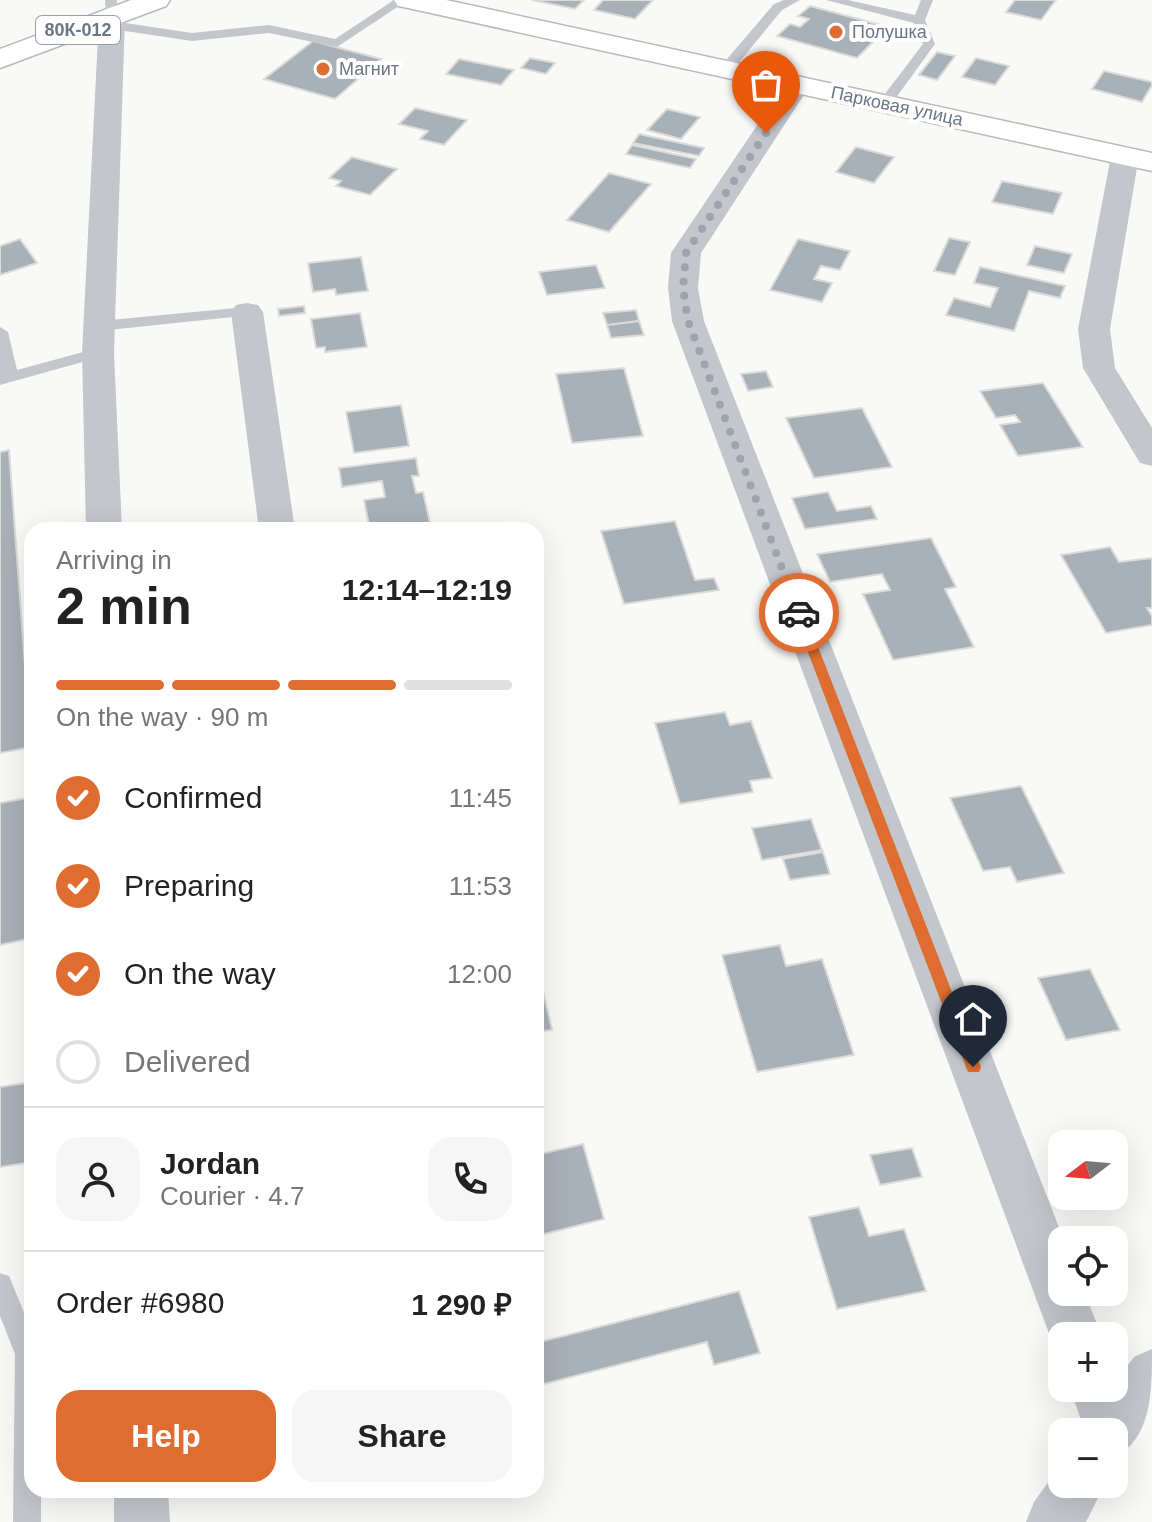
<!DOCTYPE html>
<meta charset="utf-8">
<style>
:root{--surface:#fff;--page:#f6f6f6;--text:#222;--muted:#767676;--line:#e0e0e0;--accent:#df6d31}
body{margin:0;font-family:Helvetica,sans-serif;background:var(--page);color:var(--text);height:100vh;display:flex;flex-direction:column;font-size:30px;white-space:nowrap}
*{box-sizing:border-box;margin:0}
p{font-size:26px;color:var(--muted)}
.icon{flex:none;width:44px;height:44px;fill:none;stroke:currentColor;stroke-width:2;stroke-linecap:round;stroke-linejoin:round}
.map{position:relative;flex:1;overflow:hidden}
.sheet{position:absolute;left:24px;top:522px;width:520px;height:976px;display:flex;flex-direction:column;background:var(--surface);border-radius:24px;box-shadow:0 8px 32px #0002}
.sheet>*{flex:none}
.needle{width:52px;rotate:254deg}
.buttons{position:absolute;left:1048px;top:1130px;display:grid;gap:16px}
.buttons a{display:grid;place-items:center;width:80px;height:80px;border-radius:16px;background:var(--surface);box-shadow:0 8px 32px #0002;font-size:40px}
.pin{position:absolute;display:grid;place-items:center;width:68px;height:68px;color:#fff;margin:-82px -34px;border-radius:50% 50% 50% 0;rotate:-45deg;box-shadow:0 0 8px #0007}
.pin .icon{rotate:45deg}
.courier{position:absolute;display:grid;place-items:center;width:80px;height:80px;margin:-40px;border:6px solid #df6d31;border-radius:50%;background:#fff;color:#222;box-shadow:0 2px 10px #0007}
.headline em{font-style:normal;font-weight:700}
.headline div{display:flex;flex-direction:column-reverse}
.headline{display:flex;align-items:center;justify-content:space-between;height:136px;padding:0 32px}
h1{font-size:52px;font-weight:700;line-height:60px}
.bar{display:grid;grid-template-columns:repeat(4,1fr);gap:12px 8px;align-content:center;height:96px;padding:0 32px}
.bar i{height:10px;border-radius:6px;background:var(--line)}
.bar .on{background:var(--accent)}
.bar p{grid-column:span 4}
.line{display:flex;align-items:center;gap:20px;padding:0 32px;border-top:2px solid var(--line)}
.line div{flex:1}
.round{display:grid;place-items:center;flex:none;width:84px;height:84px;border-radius:24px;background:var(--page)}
ol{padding:0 32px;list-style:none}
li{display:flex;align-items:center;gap:24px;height:88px}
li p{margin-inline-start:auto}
li .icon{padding:8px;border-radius:50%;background:var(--accent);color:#fff;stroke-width:4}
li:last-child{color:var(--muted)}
li i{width:44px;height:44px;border:4px solid var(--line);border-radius:50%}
.cta{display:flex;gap:16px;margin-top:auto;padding:16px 32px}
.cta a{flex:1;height:92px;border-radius:24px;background:var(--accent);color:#fff;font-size:32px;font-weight:700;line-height:92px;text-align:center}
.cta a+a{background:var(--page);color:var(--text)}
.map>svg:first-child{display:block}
.building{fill:#a9b1b8;stroke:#dbdbd9;stroke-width:2}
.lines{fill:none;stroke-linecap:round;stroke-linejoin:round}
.secondary-casing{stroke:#b5babf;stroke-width:3}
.primary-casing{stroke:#b6babf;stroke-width:3}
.lane{fill:#c3c6cb;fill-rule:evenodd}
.street{fill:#c3c6cb;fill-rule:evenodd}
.secondary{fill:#fff;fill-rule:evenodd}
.primary{fill:#fff;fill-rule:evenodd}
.route{fill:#df6d31}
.done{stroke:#9ba4af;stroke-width:8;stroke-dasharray:0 14.4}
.poi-dot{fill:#df6d31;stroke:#fff;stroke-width:3}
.labels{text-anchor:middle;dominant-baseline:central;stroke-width:8;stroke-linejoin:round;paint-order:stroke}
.shield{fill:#fff;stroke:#96a0ac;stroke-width:2}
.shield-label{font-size:18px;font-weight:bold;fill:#697788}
.far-poi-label{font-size:18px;fill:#697788;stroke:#fff;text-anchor:start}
.far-street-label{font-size:18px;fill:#697788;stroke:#fff}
</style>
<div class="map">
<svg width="1152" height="1522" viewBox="0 0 1152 1522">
<rect width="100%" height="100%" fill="#f9f9f7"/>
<path class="building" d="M532 0H584L575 9Z
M603 0H653L635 19 594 10Z
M1015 0H1056L1041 20 1006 12Z
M810 6 888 27 857 58 777 36 790 24 800 27 809 19 798 16Z
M313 41 381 59 335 99 264 79Z
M937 52 955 56 937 80 919 75Z
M530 58 555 63 546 74 521 68Z
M976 58 1009 66 995 85 962 77Z
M459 59 514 70 501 85 446 74Z
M1104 71 1152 82V85L1142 102 1092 89Z
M415 108 467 120 444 145 420 139 428 131 399 124Z
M667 109 700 117 681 139 647 130Z
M639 134 704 148 699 156 633 143Z
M632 145 696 159 690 168 626 154Z
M856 147 894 157 874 183 836 172Z
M352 157 397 169 370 195 336 186 341 181 329 178Z
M609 173 651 184 609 232 567 220Z
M1002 181 1062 193 1053 214 992 202Z
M949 238 970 242 955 275 934 271Z
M20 239 37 263 0 275V246Z
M798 239 850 251 840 270 821 266 814 279 832 283 822 302 770 290Z
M1035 246 1072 254 1064 273 1027 265Z
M361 257 368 291 336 295 335 289 313 292 308 263Z
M596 265 605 288 547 295 539 272Z
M980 267 1065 286 1060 298 1029 291 1014 331 946 315 954 298 990 307 998 288 974 283Z
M304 306 305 313 279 316 278 309Z
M636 310 639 321 607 325 603 313Z
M360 313 367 347 325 352V347L316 348 311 319Z
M639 321 644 335 611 338 607 325Z
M624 368 643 436 572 443 556 374Z
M766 371 773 387 748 391 741 374Z
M1043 383 1083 447 1018 456 1000 425 1020 422 1015 415 996 418 980 391Z
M401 405 409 446 354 453 346 412Z
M862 408 892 467 814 478 786 418Z
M9 450 31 747 0 753V452Z
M416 458 419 476H412L416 493 423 492 430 523 370 530 364 500 385 497 382 481 342 487 339 468Z
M828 492 837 511 871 506 877 519 805 529 792 498Z
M675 521 695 580 714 578 719 590 624 604 601 531Z
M931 538 956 587 945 589 974 647 893 660 863 594 890 590 882 574 830 582 817 554Z
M1110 547 1119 562 1152 558V608H1147L1152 616V625L1106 633 1061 555Z
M725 712 730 725 751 721 772 778 750 781 753 792 680 804 655 723Z
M1021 786 1064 873 1017 882 1010 867 983 871 950 798Z
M27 798 32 938 0 945V803Z
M811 819 822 850 762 860 752 828Z
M823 852 830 874 790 880 783 859Z
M780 945 786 966 822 959 854 1055 757 1072 722 955Z
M1090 969 1120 1030 1066 1040 1038 978Z
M543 991 552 1030 536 1032V992Z
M32 1082V1162L0 1167V1087Z
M583 1144 604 1219 536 1236V1155Z
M912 1148 922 1177 880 1185 870 1155Z
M859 1207 869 1236 904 1229 926 1291 837 1309 809 1217Z
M739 1291 760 1353 714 1365 707 1342 536 1386V1343Z"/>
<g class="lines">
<g class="secondary-casing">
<path id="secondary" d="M394 0H446L1152 153V171L408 8 398 6Z"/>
</g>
<g class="primary-casing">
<path id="primary" d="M131 0H170L166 6 0 68V49Z"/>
</g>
<path class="lane" d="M105 0H117L116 20 106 17Z
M394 0H408L337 47 269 33 192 41 112 29 106 25 112 21 192 33 269 25 335 39Z
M784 0H800L782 10 731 72H721V66L774 4Z
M826 0H848L915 15 921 0H933L925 20 935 44 890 106 878 103 923 44 914 23Z
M247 307 252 309V315L99 331 91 326 99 321Z
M0 327 8 332 17 370 98 348 106 353 104 356 0 385Z
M0 1273 9 1276 32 1332V1490H41V1522H13L15 1354 0 1316Z"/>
<path class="street" d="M112 9 121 12 125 17 114 353 122 530H86L82 353 99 17 103 12Z
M798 76 807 78 811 84 701 253 698 288 704 321 1064 1240 1062 1292H1084L1102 1336H1062V1356L1058 1354 1050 1336 672 321 668 288 671 253 789 78Z
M1125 148 1135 150 1139 156 1110 329 1115 368 1152 428V466L1140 463 1083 368 1078 329 1111 156 1115 150Z
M247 303 258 305 263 312 295 530H259L231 312 236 305Z
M1152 1349C1152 1392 1152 1438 1114 1458V1432H1085L1070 1388H1114V1369L1118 1378 1134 1357Z
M1062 1463V1484H1105L1086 1522H1026L1034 1502Z
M114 1490H168L170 1522H114Z"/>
<use href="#secondary" class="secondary"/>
<use href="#primary" class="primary"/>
</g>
<path class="route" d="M799 609 805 613 981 1067 979 1072H968L966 1067 793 613Z"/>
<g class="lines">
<path class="done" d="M766 133 686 253 683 288 688 321 799 613"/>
</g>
<g class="poi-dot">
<circle cx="836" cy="32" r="8"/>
<circle cx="323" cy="69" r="8"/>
</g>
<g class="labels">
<rect class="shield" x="36" y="16" width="84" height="28" rx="6"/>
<g class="shield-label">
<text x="78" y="30">80К-012</text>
</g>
<g class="far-poi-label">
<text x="852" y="32">Полушка</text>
<text x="339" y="69">Магнит</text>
</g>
<g class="far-street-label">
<text transform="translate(897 106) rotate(12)">Парковая улица</text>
</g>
</g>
</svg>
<div class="buttons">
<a><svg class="needle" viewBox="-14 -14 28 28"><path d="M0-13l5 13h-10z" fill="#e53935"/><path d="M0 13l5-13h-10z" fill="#767676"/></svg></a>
<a><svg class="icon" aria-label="locate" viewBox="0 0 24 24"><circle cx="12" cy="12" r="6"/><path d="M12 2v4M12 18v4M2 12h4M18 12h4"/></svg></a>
<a>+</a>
<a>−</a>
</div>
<div class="pin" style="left:766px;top:133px;background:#ea580c"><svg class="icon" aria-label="bag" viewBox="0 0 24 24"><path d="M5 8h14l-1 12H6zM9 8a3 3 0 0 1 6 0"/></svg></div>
<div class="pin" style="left:973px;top:1067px;background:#1f2937"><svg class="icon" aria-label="home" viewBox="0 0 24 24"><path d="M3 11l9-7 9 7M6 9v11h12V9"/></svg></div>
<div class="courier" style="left:799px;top:613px"><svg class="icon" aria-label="car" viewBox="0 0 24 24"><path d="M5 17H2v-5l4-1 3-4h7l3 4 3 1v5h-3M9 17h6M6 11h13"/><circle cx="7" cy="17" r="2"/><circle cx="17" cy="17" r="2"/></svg></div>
<section class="sheet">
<div class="headline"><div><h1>2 min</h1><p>Arriving in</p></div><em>12:14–12:19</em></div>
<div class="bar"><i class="on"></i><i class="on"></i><i class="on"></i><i></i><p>On the way · 90 m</p></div>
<ol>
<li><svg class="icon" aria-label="check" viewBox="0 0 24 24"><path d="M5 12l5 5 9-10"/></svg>Confirmed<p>11:45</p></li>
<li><svg class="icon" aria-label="check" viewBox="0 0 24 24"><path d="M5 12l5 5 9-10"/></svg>Preparing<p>11:53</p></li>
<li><svg class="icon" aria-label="check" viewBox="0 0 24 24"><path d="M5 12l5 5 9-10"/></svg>On the way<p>12:00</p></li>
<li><i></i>Delivered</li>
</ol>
<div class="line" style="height:144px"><a class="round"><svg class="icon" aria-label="person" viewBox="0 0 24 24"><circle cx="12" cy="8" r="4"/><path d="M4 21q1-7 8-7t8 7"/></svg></a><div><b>Jordan</b><p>Courier · 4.7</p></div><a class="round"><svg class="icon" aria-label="phone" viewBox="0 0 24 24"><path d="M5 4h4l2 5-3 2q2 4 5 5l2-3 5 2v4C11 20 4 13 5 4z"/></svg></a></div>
<div class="line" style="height:104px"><div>Order #6980</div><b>1 290 ₽</b></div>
<div class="cta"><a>Help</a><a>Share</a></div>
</section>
</div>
